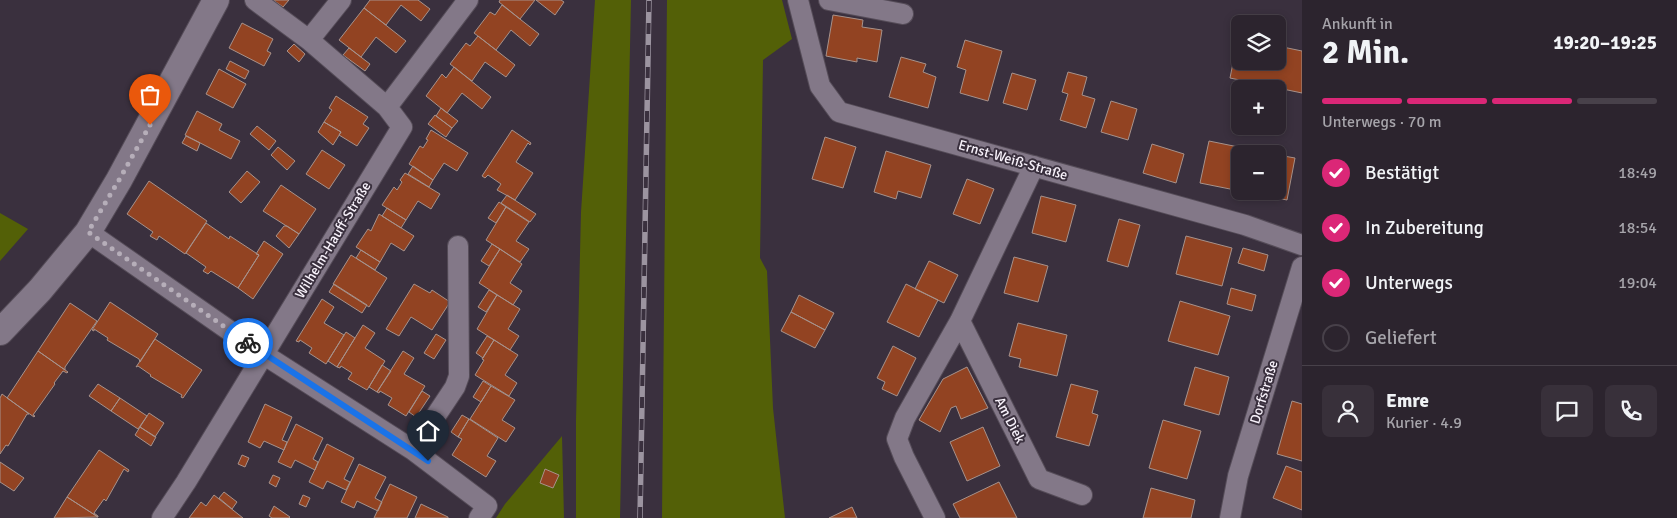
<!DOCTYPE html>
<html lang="de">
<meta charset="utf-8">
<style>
:root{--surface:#2c242e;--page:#38303a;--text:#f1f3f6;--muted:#a6a4aa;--line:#48414a;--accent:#db2777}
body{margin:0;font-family:Signika,sans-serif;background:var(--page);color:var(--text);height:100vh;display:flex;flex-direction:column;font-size:19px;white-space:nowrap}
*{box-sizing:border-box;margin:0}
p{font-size:16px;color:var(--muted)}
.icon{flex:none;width:28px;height:28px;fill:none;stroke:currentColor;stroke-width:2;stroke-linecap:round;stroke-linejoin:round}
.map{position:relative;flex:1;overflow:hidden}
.details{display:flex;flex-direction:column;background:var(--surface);width:375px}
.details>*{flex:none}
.fabs{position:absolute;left:1231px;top:15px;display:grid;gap:10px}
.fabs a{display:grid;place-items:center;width:55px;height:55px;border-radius:8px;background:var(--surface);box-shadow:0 2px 8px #0003,0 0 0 1px var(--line);font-size:25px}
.pin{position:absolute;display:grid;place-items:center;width:42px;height:42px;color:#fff;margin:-51px -21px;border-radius:50% 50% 50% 0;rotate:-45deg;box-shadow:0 0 5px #0007}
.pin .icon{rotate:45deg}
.courier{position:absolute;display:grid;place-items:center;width:50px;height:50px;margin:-25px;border:4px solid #1a73e8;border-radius:50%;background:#fff;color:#222;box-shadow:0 1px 6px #0007}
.headline em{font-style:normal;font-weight:700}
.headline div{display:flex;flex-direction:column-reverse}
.headline{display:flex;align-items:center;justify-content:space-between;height:85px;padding:0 20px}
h1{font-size:32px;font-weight:700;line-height:38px}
.bar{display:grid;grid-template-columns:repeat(4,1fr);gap:8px 5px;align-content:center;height:60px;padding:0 20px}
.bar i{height:6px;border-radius:4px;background:var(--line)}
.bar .active{background:var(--accent)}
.bar p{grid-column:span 4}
.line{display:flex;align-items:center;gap:12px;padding:0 20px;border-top:1px solid var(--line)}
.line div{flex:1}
.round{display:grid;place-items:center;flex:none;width:52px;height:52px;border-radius:8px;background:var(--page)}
ol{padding:0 20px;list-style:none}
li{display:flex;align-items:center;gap:15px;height:55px}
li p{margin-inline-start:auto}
li .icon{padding:5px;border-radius:50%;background:var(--accent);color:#fff;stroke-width:4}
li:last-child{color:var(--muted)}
li i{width:28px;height:28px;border:2px solid var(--line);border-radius:50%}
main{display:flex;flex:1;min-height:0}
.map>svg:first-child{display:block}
.green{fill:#536007}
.building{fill:#924322;stroke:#a7928b}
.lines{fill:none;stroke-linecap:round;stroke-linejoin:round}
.minor-casing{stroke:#554c58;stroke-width:22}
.tertiary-casing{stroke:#554c58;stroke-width:28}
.minor{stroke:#837888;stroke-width:20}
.tertiary{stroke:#837888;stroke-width:26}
.rail-casing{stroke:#9c94a0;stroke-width:5.5}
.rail{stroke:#3a303e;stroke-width:4;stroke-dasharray:11;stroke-linecap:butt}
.done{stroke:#b6aeb9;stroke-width:5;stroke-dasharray:0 9}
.route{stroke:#1a73e8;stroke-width:6}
.labels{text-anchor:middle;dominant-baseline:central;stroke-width:4;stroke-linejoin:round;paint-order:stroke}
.street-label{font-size:14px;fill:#f8f2fb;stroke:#3a303e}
</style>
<main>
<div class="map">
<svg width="1302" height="518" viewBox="0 0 1302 518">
<rect width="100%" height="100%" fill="#3a303e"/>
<path class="green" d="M595 0H631L620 518H576V421L581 212Z
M667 0H782L792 39 763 60 760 258 767 271 773 408 785 518H662Z
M0 213 28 229 0 261Z
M562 436 564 518H496L505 504Z"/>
<path class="building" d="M273 0H289L283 7Z
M370 0H418L430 9 421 21 401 5 386 25 364 8Z
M500 0H535L520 19 499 2Z
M536 0H561L564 2 555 15Z
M502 5 539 34 530 46 511 30 496 50 474 33 490 12 495 15Z
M364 8 406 41 396 53 376 37 361 57 339 40Z
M833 15 863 20 862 27 882 30 877 62 857 58V62L826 56Z
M242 23 273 39 267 51 271 53 264 66 229 48Z
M478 36 515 65 506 77 485 62 472 81 450 64 466 43 470 46Z
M1238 38H1240V61H1278V46L1302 51V93L1230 78Z
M965 40 1002 51 988 101 960 93 966 70 957 67Z
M294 44 305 54 299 62 287 51Z
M349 48 370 64 365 71 343 55Z
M901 57 926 64 923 72 936 77 928 108 889 97Z
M230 61 249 71 245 79 226 69Z
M454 67 491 97 482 109 462 93 447 113 426 96 442 74 446 78Z
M219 69 246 84 233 108 206 94Z
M1068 72 1087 77 1082 95 1095 99 1086 128 1060 120 1068 94 1062 92Z
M1012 73 1036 80 1027 110 1003 103Z
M336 96 368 117 363 124 369 128 357 146 339 135 341 132 324 122 332 110 329 108Z
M1111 101 1137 109 1128 140 1101 132Z
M441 108 458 121 452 128 436 116Z
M197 111 222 124 219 130 240 141 231 159 185 135Z
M435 115 452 128 446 137 428 124Z
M324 122 341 132 333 145 318 132Z
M257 126 276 141 269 150 250 134Z
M431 130 468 153 457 171 444 163 433 180 409 164 420 146 423 148 428 140 426 139Z
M512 130 531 143 530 145 528 143 516 162 533 173 515 200 497 190 501 184 488 175 485 178 482 176Z
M186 136 200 143 197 151 182 143Z
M825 137 856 147 843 188 812 179Z
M1209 141 1273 154H1240V191L1200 183Z
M1152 144 1184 154 1176 183 1143 173Z
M278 147 295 161 287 170 271 155Z
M322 150 345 165 329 189 306 174Z
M886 151 931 165 921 198 898 191 896 199 874 192Z
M1278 155 1295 158 1287 200 1242 191H1278Z
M413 166 433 180 429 187 408 174Z
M247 171 260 182 241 203 229 192Z
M405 173 440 194 431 209 418 201 406 220 382 205 394 187 397 190 402 182 400 180Z
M967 179 994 189 980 224 953 214Z
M149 181 207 221 185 254 159 236 157 240 150 236 153 232 127 214Z
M281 185 316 209 299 234 263 211Z
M507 195 536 214 530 222 501 203Z
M1041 196 1076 205 1066 242 1032 233Z
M499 202 506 207 496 223 488 218Z
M506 207 529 222 516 241 529 249 520 262 486 240Z
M387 208 406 220 401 228 382 216Z
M379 214 414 236 404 251 391 243 380 262 356 247 368 229 371 231Z
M1119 219 1140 225 1128 267 1107 261Z
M206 223 229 239 230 236 259 255 238 288 211 271 208 274 203 271 206 267 186 253Z
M284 226H287L299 234 289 248 276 236Z
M1186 236 1232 248 1222 286 1176 274Z
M264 241 283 254 253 299 238 288 259 255 256 254Z
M492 244 500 249 489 266 481 261Z
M1243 248 1268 255 1264 271 1238 263Z
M500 249 522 264 510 283 522 291 513 305 479 283Z
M361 250 380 262 375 270 356 258Z
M351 255 387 278 369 307 333 284Z
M1014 257 1048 266 1038 302 1004 293Z
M929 261 958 275 944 303 915 289Z
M334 284 367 305 362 313 329 292Z
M414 284 430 293 432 290 450 302 432 330 411 317 399 336 386 329Z
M906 284 938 300 919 337 887 322Z
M1231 288 1256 295 1252 311 1227 304Z
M489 290 497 295 486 312 478 307Z
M497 295 520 309 508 329 519 336 510 350 477 329Z
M799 295 834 313 825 330 791 312Z
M322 299 334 307 324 323 344 335 326 364 309 353 312 348 300 340 299 342 296 341Z
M1180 301 1230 316 1218 355 1168 341Z
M110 302 158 334 140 362 139 359 107 340 108 338 94 329V331L92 330Z
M70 303 97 321 65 367V370L38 351Z
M791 312 825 330 815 348 781 331Z
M1018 323 1067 335 1057 376 1019 367 1021 359 1009 356Z
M363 325 375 333 365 348 385 361 367 390 348 379 352 373 341 366 340 368 337 367Z
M346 332 355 338 337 367 328 361Z
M436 334 446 340 434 359 424 353Z
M487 336 494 340 483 358 476 353Z
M155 339 202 370 183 398 181 397 182 395 150 376 151 375 138 366 136 367Z
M494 340 518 355 505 375 517 383 509 396 475 375 484 360 482 359Z
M893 346 916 358 897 396 882 389 885 382 877 378Z
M38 351 68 372 67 373 63 371 54 383 55 384 33 415 35 416 34 417 7 398Z
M403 351 414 358 404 374 425 386 406 416 388 405 392 398 380 391 379 393 377 392Z
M382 365 391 371 377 392 369 387Z
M967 367 988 408 961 419 956 406 951 408 940 432 919 420 943 379Z
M1195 367 1229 377 1219 415 1184 405Z
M483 381 491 386 481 402 473 397Z
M98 384 120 398 111 411 89 396Z
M1071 384 1098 391 1092 413 1098 415 1089 446 1056 437Z
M491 386 515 400 502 420 515 428 506 442 470 419Z
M422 391 430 396 416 417 409 412Z
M2 394 29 414H27L8 446 6 445 0 454V398Z
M120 398 147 416 138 429 111 411Z
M1292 401 1302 404V461L1277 454Z
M265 404 292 417 282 440 287 442 284 450 264 441 260 448 248 442Z
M149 413 164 423 155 437 140 427Z
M462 415 469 419 458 437 451 432Z
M469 419 498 438 487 456 496 461 486 477 452 455 462 439 458 437Z
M1163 420 1201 431 1187 479 1149 468Z
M296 424 323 438 313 459 318 462 315 470 295 460 291 468 278 462Z
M140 427 156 437 151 446 135 435Z
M983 427 1000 466 967 481 950 442Z
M327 444 354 458 344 479 350 482 346 490 327 481 323 489 309 482Z
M99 450 129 470 128 472 124 469 106 501 104 499 94 513 98 516V517L67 497Z
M242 455 249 458 245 467 238 464Z
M0 462 24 478 14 491 0 482Z
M359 464 386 477 375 498 382 502 378 511 357 501 354 508 341 502Z
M1286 466 1302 472V510L1273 498Z
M545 469 559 475 553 488 540 483Z
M273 475 280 478 276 487 269 483Z
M999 482 1017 518H960L953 504Z
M390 484 417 497 407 518H374Z
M1151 488 1195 500 1191 518H1143Z
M224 492 237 502 232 509 219 498Z
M214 495 243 518H189L201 502 206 506Z
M303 495 310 498 306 507 299 504Z
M67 497 98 517 54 518Z
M421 504 448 517V518H415Z
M274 506 290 517 289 518H272L269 516Z
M852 507 857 518H829Z"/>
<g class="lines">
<g class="minor-casing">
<path id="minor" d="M798 0 820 86 839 112 1245 225 1302 245
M829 0 903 14
M309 40 341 0
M387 107 468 0
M88 232 263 354 413 450 487 506 479 518
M960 321 1039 479 1082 495
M413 450 455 387 459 376 458 246
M162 518 186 482 402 127 387 107 309 40 255 0
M935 518 904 457 897 439 905 418 960 321 1034 166
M1230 518 1238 476 1302 267"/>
</g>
<g class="tertiary-casing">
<path id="tertiary" d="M0 332 40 290 88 232 119 180 216 0"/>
</g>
<use href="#minor" class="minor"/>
<use href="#tertiary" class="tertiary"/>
<g class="rail-casing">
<path id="rail" d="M640 518 649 0"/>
</g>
<use href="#rail" class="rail"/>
</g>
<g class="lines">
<path class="done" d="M150 125 119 180 88 232 248 343"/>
<path class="route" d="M248 343 428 461"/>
</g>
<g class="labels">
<g class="street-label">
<text transform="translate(1013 160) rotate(16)">Ernst-Weiß-Straße</text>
<text transform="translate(333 240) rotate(-59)">Wilhelm-Hauff-Straße</text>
<text transform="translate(1264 392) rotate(-73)">Dorfstraße</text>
<text transform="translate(1010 420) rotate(63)">Am Diek</text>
</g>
</g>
</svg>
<div class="fabs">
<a><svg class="icon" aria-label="layers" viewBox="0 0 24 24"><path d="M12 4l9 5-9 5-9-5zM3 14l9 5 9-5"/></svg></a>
<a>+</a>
<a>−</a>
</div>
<div class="pin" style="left:150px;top:125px;background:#ea580c"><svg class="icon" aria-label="bag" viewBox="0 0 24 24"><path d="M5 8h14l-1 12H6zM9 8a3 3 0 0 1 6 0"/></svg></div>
<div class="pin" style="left:428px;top:461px;background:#1f2937"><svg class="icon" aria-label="home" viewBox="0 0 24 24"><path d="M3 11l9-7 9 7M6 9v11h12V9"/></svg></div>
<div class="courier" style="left:248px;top:343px"><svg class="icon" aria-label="bike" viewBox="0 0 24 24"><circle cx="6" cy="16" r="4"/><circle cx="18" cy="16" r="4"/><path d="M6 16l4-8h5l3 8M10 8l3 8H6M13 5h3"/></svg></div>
</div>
<section class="details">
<div class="headline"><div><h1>2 Min.</h1><p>Ankunft in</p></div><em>19:20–19:25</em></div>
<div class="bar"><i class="active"></i><i class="active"></i><i class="active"></i><i></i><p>Unterwegs · 70 m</p></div>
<ol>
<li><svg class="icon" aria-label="check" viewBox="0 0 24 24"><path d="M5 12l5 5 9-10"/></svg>Bestätigt<p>18:49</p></li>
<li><svg class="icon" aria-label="check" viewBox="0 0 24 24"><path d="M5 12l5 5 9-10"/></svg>In Zubereitung<p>18:54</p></li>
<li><svg class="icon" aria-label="check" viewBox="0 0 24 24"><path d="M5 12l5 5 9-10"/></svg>Unterwegs<p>19:04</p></li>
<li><i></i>Geliefert</li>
</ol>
<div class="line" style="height:90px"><a class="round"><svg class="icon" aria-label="person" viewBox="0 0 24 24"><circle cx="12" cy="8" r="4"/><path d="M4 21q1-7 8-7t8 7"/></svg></a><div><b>Emre</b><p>Kurier · 4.9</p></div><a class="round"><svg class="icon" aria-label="chat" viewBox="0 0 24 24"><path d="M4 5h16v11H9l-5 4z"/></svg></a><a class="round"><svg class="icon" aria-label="phone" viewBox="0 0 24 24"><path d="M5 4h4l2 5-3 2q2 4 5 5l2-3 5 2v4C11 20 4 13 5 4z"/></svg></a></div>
</section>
</main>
